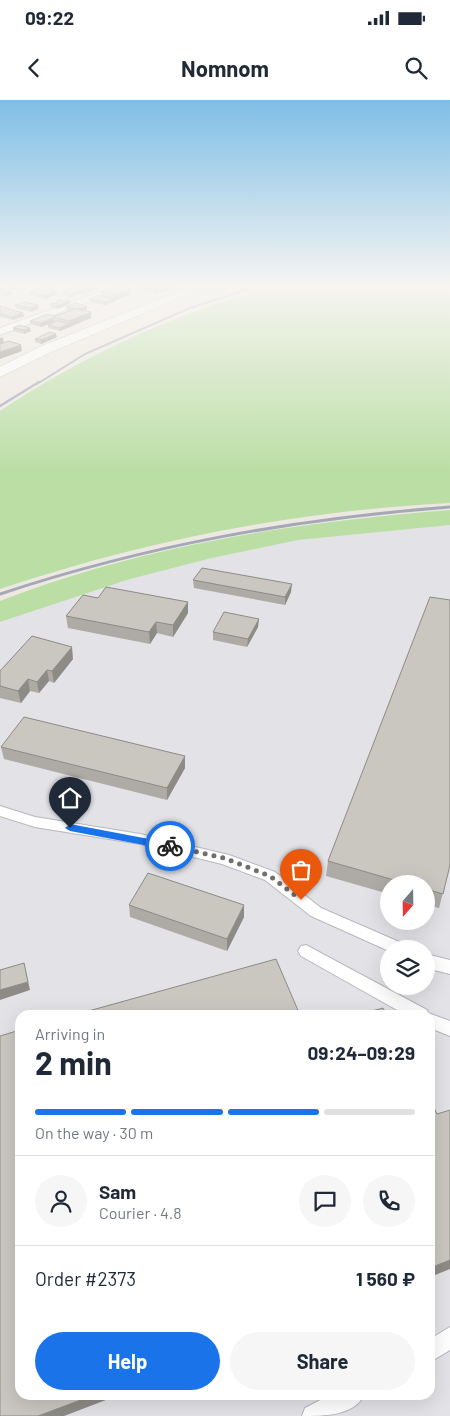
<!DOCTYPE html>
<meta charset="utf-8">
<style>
:root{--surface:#fff;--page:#f6f6f7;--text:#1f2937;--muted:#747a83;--line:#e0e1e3;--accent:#1a73e8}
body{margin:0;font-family:Barlow,sans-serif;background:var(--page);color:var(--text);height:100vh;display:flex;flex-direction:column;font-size:19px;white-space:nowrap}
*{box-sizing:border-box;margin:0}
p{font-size:16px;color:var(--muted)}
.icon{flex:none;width:28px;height:28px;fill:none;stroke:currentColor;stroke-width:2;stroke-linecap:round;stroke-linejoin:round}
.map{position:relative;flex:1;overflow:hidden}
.drawer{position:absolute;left:15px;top:910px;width:420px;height:390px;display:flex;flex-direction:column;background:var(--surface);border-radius:15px;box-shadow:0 5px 20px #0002}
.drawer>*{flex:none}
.needle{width:32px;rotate:200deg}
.controls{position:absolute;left:380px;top:775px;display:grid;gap:10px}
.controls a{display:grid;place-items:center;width:55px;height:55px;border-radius:50%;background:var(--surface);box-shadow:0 5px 20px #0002;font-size:25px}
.pin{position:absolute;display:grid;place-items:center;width:42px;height:42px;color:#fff;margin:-51px -21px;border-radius:50% 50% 50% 0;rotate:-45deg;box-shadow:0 0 5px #0007}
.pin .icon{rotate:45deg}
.courier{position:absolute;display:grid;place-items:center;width:50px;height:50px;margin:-25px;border:4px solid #1a73e8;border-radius:50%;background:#fff;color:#222;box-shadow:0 1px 6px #0007}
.summary em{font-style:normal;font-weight:700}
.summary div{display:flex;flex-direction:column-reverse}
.summary{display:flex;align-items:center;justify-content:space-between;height:85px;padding:0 20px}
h1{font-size:32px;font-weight:700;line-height:38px}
.bar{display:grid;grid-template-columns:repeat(4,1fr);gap:8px 5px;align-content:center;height:60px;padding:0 20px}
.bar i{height:6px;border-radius:4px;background:var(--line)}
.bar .on{background:var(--accent)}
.bar p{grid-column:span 4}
.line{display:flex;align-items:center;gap:12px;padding:0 20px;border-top:1px solid var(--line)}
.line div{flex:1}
.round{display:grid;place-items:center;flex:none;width:52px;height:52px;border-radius:26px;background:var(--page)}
.button{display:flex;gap:10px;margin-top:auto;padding:10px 20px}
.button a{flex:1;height:58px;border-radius:30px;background:var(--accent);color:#fff;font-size:20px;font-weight:700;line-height:58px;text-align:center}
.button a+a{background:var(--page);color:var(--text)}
.status{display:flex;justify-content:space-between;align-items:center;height:35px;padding:0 25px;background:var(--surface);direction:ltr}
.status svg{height:14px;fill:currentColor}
header{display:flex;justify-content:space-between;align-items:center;height:65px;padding:0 20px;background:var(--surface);font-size:22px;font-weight:700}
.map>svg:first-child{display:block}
.industrial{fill:#e3e2e7;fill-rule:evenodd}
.green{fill:#bbdea5}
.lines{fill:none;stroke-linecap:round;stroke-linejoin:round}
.service-casing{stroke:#b5b8c0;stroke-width:2}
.minor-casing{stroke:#b5b8c0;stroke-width:2}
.tertiary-casing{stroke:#b5b8c0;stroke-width:1}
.service{fill:#fff;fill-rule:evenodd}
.minor{fill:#fff;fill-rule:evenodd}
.tertiary{fill:#fff;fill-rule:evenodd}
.rail-far2{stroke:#a5a8b6;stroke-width:2}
.rail-far1{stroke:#a5a8b6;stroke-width:2.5}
.rail{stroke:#a5a8b6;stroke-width:3}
.wall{fill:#aeaaa5}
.shaded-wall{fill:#8d8b86}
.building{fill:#cac6c0;stroke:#8d8b86}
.route{fill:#1a73e8}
.done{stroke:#716f6d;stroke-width:5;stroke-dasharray:0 9}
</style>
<div class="status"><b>09:22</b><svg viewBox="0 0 49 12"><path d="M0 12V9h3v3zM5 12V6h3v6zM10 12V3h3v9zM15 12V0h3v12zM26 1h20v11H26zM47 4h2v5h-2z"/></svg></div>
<header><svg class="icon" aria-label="back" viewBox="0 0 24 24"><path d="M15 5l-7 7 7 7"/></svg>Nomnom<svg class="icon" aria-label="search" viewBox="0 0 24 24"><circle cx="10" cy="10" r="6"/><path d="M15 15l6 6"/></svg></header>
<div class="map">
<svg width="450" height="1316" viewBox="0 0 450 1316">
<rect width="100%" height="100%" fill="#eee8e2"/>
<path class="industrial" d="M450 425V1316H0V522L130 479 212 458 298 440ZM389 784H426V821H389ZM389 849H426V886H389ZM20 915H430V1295H20Z"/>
<path class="green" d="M265 187H450V403C296 411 146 440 0 489V311C85 254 168 218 265 187Z
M450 410V425L298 440 212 458 130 479 0 522V501C143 445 298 422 450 410Z"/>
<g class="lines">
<g class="service-casing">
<path id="service" d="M0 706 35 717 140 734 229 755 275 772 321 808 404 844 407 849H389V851L311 816 265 780 222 764 140 744 35 727 0 716Z
M306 845 427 910 428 913 450 921V936L430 928V915H406L301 856 298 851 301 846Z
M426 854 450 860V874L426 868Z
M450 1227V1250L430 1262V1239Z
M330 1295H364C354 1316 323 1316 302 1316L305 1308Z"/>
</g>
<g class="minor-casing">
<path id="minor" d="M113 187H127L0 235V228Z"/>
</g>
<g class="tertiary-casing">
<path id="tertiary" d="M190 187H206L49 253 0 277V267L39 247Z"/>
</g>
<use href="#service" class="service"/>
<use href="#minor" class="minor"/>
<use href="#tertiary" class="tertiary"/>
<path class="rail-far2" d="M37 284 85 254 190 208 255 187"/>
<path class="rail-far1" d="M0 306 39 282"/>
<path class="rail" d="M0 494C148 445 294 419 450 407"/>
</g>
<path class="wall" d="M1 187H24L14 190Z
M42 187H63L52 190 56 191 57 194 45 199 30 195 29 192 42 188Z
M83 187H103L93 190H91L92 192 80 194 71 197 62 195V192Z
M130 187H178L156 194Z
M0 188 13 194 6 196 0 195Z
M130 189V195L114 201V202L104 205 90 202 89 199 101 196V192Z
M50 204H70L57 209 51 207Z
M15 205 39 208 31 212 16 208Z
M0 206 23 213 24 216 13 220 0 217Z
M66 207 87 209 84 211 91 218 60 231 48 228V225L54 222 41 227 30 224V221L55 216 69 211 66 210Z
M13 228H30L31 231 24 234 13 231Z
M57 237 41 244 35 242V239Z
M193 480 291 492 285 505 194 488Z
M98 498 188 502V513L173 537 157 533 150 544 68 528 66 516Z
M258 527 247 547 213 540V532Z
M73 559 54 583 49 581 39 593 30 591 21 603 0 598V571Z
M1 647 185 668 167 700 4 659Z
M328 761 450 765 439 808 426 805V784H389V794L326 776Z
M129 805H244V817L227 851 130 817Z"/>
<path class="shaded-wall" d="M14 187H24L14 190Z
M54 187H63L49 191V188Z
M93 187H103L93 190Z
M155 187H168V190L156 194Z
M169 187H178L170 190Z
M91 189 92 192 80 194 71 197 70 194 79 191Z
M130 189V195L114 201V195Z
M12 191 13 194 6 196V193Z
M56 191 57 194 45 199 44 196Z
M114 199V202L104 205V202Z
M70 201V204L57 209V206Z
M38 205 39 208 31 212V208Z
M87 206V209L78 213V210Z
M91 212V218L60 231 59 228 69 224V221Z
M23 213 24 216 13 220 12 217Z
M53 218 54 222 41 227V223Z
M30 228 31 231 24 234V230Z
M56 234 57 237 41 244V240Z
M3 237 4 245 0 247V238Z
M21 245 22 251 0 259V252Z
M292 484 291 492 285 505V497Z
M188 502V513L173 537V525Z
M259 519 258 527 247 547 248 539Z
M156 522 157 533 150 544 149 532Z
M72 547 73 559 54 583 52 571Z
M47 570 49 581 39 593 37 582Z
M28 579 30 591 21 603 18 591Z
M185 656V668L167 700V688Z
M244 805V817L227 851V839Z
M24 863 30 890 0 900V890Z
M450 1160V1169L430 1177V1168Z
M94 1295H119L64 1316H38Z"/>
<path class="building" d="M42 187H54L49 188Z
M75 187H81L91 189 79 191 70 194 62 192Z
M116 187H120L130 189 114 195 101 192Z
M0 188 12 191 6 193 0 192Z
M41 188 56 191 44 196 29 192Z
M99 195 114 199 104 202 89 199Z
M58 200 70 201 57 206 50 204 57 203Z
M23 202 38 205 31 208 15 205Z
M75 203 87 206 79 209 66 207Z
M0 206 23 213 12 217 0 214Z
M75 209 91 212 69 221 53 217Z
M47 214 55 216 53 217V218L41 223 30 221Z
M58 221 69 224 59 228 48 225Z
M19 225 30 228 24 230 13 228Z
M50 232 56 234 41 240 35 239Z
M9 241 21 245 0 252V244Z
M202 468 292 484 285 497 193 480Z
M106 487 188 502 173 525 156 522 149 532 66 516 83 495 98 498Z
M430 497 450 500V765L443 794 426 789V784H408L328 761Z
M224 512 259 519 248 539 213 532Z
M32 536 72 547 52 571 47 570 37 582 28 579 18 591 0 586V571Z
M24 617 185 656 167 688 1 647Z
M148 773 244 805 227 839 129 805Z
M276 859 300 915H74Z
M24 863 28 882 0 890V870Z
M383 908 387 915H358Z
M20 930V1295H94L38 1316H0V936Z
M430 1000 437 1014 450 1010V1160L430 1168Z"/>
<linearGradient id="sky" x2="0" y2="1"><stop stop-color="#7fbee6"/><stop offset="0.5" stop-color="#f7f5f2"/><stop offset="1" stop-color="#f7f5f2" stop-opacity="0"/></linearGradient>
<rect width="450" height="371" fill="url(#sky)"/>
<path class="route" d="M70 724 170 743 174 746 170 750 70 731 65 728Z"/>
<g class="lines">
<path class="done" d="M170 746 224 758 270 776 301 800"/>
</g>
</svg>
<div class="controls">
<a><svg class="needle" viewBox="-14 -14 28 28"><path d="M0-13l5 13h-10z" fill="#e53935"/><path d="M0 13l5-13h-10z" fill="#747a83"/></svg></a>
<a><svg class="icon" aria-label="layers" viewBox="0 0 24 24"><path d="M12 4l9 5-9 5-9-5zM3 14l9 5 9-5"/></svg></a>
</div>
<div class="pin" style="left:301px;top:800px;background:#ea580c"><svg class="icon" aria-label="bag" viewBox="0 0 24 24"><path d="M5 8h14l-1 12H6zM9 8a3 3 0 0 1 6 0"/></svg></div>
<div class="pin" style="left:70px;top:728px;background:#1f2937"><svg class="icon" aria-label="home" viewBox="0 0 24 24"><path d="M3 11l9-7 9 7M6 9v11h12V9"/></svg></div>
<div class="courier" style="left:170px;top:746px"><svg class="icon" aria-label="bike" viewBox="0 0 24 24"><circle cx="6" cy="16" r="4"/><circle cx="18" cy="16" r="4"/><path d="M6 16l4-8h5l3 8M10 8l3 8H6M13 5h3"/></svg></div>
<section class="drawer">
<div class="summary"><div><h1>2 min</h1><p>Arriving in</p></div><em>09:24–09:29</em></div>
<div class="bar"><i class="on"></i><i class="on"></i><i class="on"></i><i></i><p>On the way · 30 m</p></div>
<div class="line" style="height:90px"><a class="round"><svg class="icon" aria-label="person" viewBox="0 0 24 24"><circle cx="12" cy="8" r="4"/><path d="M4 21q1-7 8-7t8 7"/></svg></a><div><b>Sam</b><p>Courier · 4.8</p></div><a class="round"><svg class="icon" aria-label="chat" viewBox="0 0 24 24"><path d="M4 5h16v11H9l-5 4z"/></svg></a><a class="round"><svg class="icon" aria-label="phone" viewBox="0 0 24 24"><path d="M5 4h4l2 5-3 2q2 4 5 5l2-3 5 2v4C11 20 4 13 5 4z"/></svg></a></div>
<div class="line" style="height:65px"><div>Order #2373</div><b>1 560 ₽</b></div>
<div class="button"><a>Help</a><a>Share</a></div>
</section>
</div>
